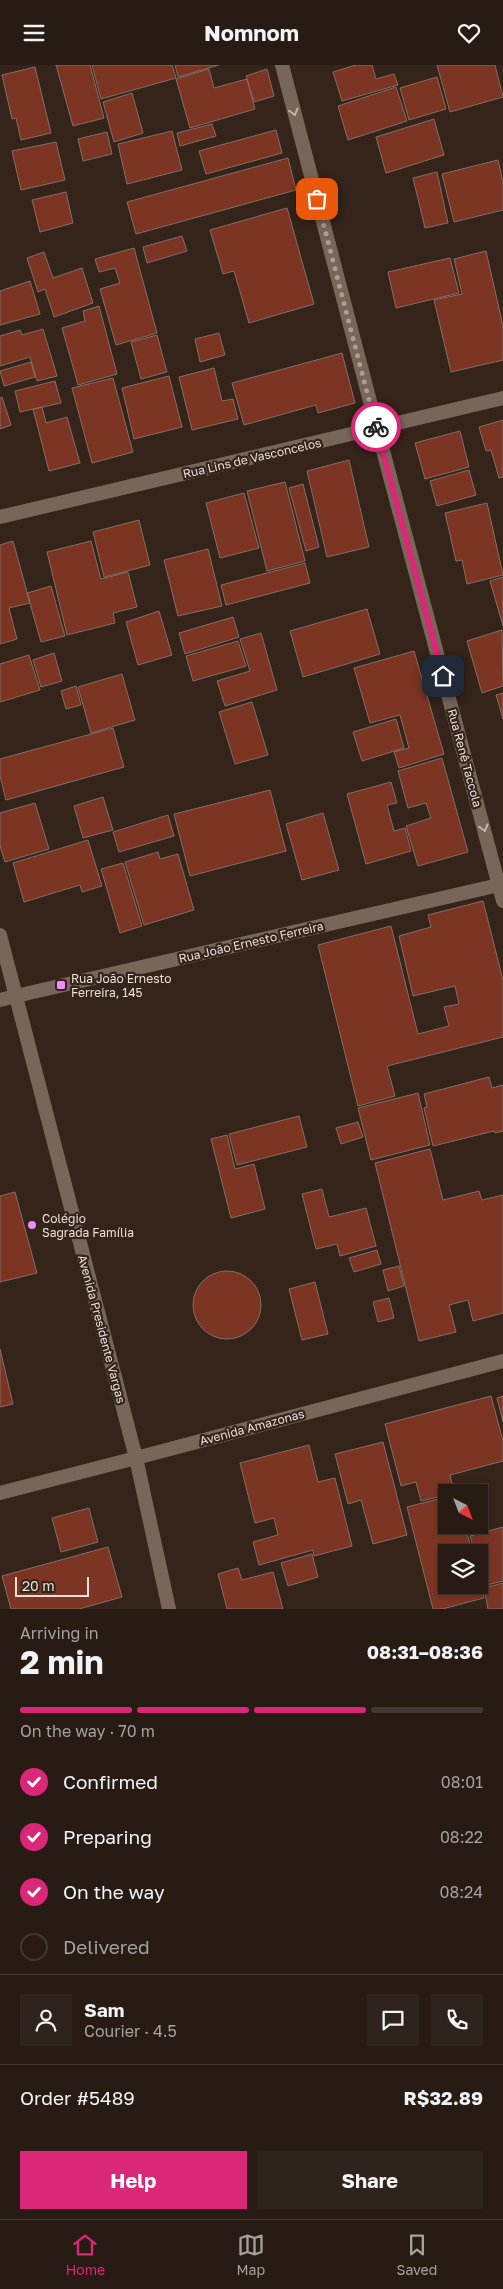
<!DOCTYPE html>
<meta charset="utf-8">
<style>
:root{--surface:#271b14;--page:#2f241d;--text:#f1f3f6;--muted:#a4a1a0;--line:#433934;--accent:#db2777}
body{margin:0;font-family:"Golos Text",sans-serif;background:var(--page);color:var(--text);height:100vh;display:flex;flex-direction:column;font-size:19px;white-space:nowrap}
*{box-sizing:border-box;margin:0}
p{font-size:16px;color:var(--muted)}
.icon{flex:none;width:28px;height:28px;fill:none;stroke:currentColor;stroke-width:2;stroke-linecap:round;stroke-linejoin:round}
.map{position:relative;height:1544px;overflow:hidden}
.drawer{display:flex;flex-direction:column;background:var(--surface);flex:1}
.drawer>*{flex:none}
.needle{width:32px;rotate:138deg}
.tools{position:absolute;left:438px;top:1419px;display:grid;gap:10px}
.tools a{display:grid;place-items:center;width:50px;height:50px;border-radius:0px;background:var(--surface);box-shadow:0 2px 8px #0003,0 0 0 1px var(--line);font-size:25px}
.scale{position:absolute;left:15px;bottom:12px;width:74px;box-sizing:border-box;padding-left:5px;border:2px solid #eadfd9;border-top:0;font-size:14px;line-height:18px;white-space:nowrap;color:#eadfd9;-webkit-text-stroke:4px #34241a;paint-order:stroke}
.pin{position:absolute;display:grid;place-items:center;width:42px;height:42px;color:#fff;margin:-21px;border-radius:10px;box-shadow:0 2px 8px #0006}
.courier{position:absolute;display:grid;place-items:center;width:50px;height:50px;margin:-25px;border:4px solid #db2777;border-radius:50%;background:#fff;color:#222;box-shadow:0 1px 6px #0007}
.summary em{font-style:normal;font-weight:700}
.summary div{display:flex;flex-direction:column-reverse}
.summary{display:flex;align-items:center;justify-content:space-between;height:85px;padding:0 20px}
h1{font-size:32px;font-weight:700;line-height:38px}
.bar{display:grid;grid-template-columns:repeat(4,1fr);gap:8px 5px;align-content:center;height:60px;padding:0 20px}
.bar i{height:6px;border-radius:4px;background:var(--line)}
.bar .on{background:var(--accent)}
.bar p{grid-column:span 4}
.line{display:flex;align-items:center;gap:12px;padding:0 20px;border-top:1px solid var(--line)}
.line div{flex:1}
.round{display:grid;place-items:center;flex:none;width:52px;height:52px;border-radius:0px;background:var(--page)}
ol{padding:0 20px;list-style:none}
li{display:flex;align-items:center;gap:15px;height:55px}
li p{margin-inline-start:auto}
li .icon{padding:5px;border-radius:50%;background:var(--accent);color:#fff;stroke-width:4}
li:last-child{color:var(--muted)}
li i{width:28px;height:28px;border:2px solid var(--line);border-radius:50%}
.cta{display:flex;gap:10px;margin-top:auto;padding:10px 20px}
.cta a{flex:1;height:58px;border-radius:0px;background:var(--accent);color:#fff;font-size:20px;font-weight:700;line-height:58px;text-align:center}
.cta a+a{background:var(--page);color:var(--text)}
header{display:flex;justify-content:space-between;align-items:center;height:65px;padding:0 20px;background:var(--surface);font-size:22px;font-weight:700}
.menu{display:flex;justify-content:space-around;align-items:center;height:70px;border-top:1px solid var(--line);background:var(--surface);font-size:14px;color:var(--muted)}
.menu a{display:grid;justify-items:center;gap:2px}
.menu .on{color:var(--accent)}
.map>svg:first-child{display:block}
.building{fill:#7c3523;stroke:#856e68}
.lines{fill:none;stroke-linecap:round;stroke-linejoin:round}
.minor{stroke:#79665a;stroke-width:14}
.tertiary{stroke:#79665a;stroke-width:14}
.secondary{stroke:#79665a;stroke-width:14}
.oneway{stroke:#c2b5ad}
.done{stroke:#aa9e96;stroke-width:5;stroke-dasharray:0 9}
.route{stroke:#db2777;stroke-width:6}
.poi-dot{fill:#ed8cfa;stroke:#34241a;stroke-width:2}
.labels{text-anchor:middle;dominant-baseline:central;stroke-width:4.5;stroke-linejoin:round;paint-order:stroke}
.street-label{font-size:12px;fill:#eadfd9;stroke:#34241a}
.poi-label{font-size:12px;fill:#eadfd9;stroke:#34241a;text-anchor:start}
</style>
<header><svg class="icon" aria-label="menu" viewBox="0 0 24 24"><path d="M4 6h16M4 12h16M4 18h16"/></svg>Nomnom<svg class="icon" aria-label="heart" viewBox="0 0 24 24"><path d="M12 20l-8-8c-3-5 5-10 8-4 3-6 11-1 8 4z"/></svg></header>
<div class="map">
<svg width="503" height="1544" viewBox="0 0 503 1544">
<rect width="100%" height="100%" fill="#34241a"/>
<path class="building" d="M56 0H90L104 53 73 61Z
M92 0H172L176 13 101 34Z
M175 0H219L178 12Z
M356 0H372L376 14 394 9 398 20 342 36 333 7Z
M437 0H495L503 32 450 47Z
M35 2 51 68 21 75 16 53 12 54 2 10Z
M209 4 214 23 247 14 255 44 190 63 176 14Z
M267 4 274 31 254 37 246 11Z
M437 12 446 44 409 55 400 23Z
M396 22 407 56 348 75 338 41Z
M132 28 143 68 114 77 103 37Z
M434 54 444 90 386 108 376 72Z
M212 59 216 71 180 81 177 68Z
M276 65 282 88 206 109 199 86Z
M172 66 182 105 127 119 118 79Z
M107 67 112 89 83 96 78 74Z
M56 77 65 115 21 125 12 86Z
M288 93 296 125 136 169 127 137Z
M498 95 503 117V145L454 157 442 109Z
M437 107 448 158 425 163 413 113Z
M66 127 73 158 40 167 32 135Z
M287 143 314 239 249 258 234 206 223 209 210 165Z
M182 171 187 186 147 198 143 182Z
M134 183 157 268 116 280 100 224 120 218 115 203 99 207 95 194Z
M486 186 503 261V295L451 307 434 235 462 229 454 194Z
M44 187 53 213 82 203 93 238 54 252 45 224 38 227 27 193Z
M450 193 459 228 396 243 388 207Z
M30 216 40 249 0 260V226Z
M99 241 117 309 78 320 62 263 85 256 83 246Z
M43 264 57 311 37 316 30 292 0 301V271L20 265 22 270Z
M219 268 225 290 200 297 195 274Z
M157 270 167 307 141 314 131 277Z
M342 288 355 338 318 348 316 340 244 360 232 318Z
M31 297 35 312 4 321 0 306Z
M214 303 222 336 233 334 238 354 192 365 179 312Z
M169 311 182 362 134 374 122 323Z
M113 313 133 387 92 398 72 323Z
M55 316 61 338 20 347 15 326Z
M2 332 11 360 0 364V333Z
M42 342 46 358 67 352 80 398 49 406 33 344Z
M503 355V412L499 413 491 385 486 386 479 362Z
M460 366 469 402 425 414 415 378Z
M349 395 369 482 327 492 307 406Z
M469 405 476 430 437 441 430 416Z
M285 417 305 496 267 506 247 426Z
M303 419 319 482 306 486 289 423Z
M244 428 259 483 220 493 206 438Z
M487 438 503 510 467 519 462 495 456 496 445 448Z
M139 455 150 500 104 512 93 467Z
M13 476 30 538 9 543 17 574 0 579V480Z
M91 476 101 514 128 507 137 542 113 548 115 558 67 570 47 487Z
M208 484 222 541 178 551 164 495Z
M305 498 310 518 226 540 221 520Z
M503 512V561L490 516Z
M51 521 65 571 41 577 27 528Z
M367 544 380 589 303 612 290 566Z
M159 546 172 590 138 600 126 557Z
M233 552 239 572 185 589 179 568Z
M502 565 503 621 482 628 467 576Z
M261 568 277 625 225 641 217 616 250 606 240 574Z
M238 576 246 601 193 616 186 591Z
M414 586 444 689 399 703 394 687 409 683 400 650 370 658 354 603Z
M54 588 62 616 41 622 33 595Z
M29 590 40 625 0 637V599Z
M122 609 135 655 91 668 78 622Z
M76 621 81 640 66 644 61 626Z
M503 628V654L496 630Z
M252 637 268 690 235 699 219 647Z
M396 654 404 683 362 696 353 667Z
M113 663 124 702 6 735 0 711V694Z
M442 693 468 787 418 801 406 761 431 753 426 738 408 743 398 706Z
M391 717 397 738 387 740 394 766 405 763 411 786 366 799 347 729Z
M270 725 286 786 190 811 174 749Z
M103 732 113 765 83 773 74 741Z
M35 738 49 784 5 797 0 781V748Z
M323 748 339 805 302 815 286 759Z
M168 750 174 771 119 787 113 767Z
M88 775 102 821 82 827 80 820 24 837 13 798Z
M158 787 160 794 178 789 194 845 144 860 125 797Z
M123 798 142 861 120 868 101 804Z
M483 836 503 915V972L387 1001 395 1031 358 1041 318 880 391 861 418 969 449 961 444 942 459 939 455 921 413 931 399 871 431 862 428 850Z
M489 1012 492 1023 503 1020V1066L495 1068 494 1066 433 1081 424 1043 427 1042 424 1029Z
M418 1028 430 1080 371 1095 358 1043Z
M299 1051 307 1082 237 1100 229 1069Z
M358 1057 363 1072 341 1079 336 1063Z
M227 1070 235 1104 254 1099 265 1144 231 1153 211 1074Z
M430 1084 443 1135 479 1126 482 1135 503 1130V1248L473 1256 468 1235 449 1240 456 1267 419 1276 375 1098Z
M322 1124 329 1152 366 1143 376 1181 340 1191 337 1179 316 1184 302 1129Z
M15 1127 37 1208 0 1217V1131Z
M377 1185 381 1199 354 1207 349 1193Z
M399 1201 404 1221 388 1226 383 1205Z
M193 1240a34 34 0 1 1 68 0a34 34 0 1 1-68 0Z
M315 1217 328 1269 302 1275 289 1224Z
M389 1233 394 1253 378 1257 373 1237Z
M0 1284 13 1339 0 1342Z
M491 1331 503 1376V1396L450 1410 454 1428H446V1430L421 1436 416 1417 401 1421 385 1359Z
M503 1331V1357L497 1333Z
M383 1377 407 1470 373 1479 361 1435 348 1439 335 1389Z
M309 1380 318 1417 335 1413 352 1481 314 1491 313 1485 259 1500 253 1477 278 1470 274 1453 255 1458 240 1398Z
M446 1432V1460H465L472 1488H446V1520H479V1514L484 1533 442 1544H433L407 1442Z
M89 1443 98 1477 61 1487 52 1453Z
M503 1462V1516L483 1521 479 1504V1488H475L470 1471Z
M108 1482 122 1532 79 1544H11L2 1511Z
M312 1489 318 1512 288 1521 281 1498Z
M238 1503 242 1515 273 1507 283 1544H227L218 1509Z
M503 1518V1544H488L484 1523Z"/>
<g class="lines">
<path class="minor" d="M0 452 503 333
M0 935 16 931
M0 1428 136 1393"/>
<path class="tertiary" d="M0 870 136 1393 169 1544
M16 931 503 819
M136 1393 503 1296"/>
<path class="secondary" d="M282 0 377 363 503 836"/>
</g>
<defs><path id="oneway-chevron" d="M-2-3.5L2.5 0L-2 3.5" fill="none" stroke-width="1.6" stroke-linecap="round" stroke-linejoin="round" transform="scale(1.25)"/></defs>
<g class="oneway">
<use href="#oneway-chevron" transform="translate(294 47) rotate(75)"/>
<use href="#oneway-chevron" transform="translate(484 763) rotate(75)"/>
</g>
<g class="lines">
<path class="done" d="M317 134 376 362"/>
<path class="route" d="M376 362 443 611"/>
</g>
<g class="poi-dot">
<rect x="56" y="915" width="10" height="10" rx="2.5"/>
<circle cx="32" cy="1160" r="5"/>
</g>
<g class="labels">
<g class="street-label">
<text transform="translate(252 393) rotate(-13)">Rua Lins de Vasconcelos</text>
<text transform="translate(465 693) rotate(75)">Rua Renê Taccola</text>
<text transform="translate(251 877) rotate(-13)">Rua João Ernesto Ferreira</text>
<text transform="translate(102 1264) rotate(75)">Avenida Presidente Vargas</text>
<text transform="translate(252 1362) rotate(-15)">Avenida Amazonas</text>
</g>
<g class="poi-label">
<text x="71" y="913">Rua João Ernesto<tspan x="71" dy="14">Ferreira, 145</tspan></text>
<text x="42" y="1153">Colégio<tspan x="42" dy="14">Sagrada Família</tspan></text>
</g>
</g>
</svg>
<div class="tools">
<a><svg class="needle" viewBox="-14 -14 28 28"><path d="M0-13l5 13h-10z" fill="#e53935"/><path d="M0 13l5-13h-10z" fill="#a4a1a0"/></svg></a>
<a><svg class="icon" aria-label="layers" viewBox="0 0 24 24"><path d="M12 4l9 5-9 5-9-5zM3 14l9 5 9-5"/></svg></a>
</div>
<div class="scale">20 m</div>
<div class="pin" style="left:317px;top:134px;background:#ea580c"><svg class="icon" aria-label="bag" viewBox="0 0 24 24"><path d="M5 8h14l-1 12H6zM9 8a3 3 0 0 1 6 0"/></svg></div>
<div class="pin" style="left:443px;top:611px;background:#1f2937"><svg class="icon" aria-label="home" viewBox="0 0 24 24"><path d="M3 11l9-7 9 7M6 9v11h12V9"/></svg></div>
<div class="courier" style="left:376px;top:362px"><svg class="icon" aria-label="bike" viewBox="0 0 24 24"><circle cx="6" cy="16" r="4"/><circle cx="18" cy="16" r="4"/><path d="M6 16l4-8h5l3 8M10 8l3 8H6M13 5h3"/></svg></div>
</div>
<section class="drawer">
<div class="summary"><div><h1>2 min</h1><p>Arriving in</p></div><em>08:31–08:36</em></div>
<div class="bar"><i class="on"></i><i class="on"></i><i class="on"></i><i></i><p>On the way · 70 m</p></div>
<ol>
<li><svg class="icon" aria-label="check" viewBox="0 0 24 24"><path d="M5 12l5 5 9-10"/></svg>Confirmed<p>08:01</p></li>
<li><svg class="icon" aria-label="check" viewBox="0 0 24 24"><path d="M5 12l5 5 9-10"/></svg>Preparing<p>08:22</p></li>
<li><svg class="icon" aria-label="check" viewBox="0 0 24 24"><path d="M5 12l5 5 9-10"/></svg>On the way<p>08:24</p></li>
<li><i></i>Delivered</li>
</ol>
<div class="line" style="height:90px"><a class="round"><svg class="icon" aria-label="person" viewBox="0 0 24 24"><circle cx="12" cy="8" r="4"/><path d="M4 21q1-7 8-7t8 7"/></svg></a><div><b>Sam</b><p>Courier · 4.5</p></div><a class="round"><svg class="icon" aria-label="chat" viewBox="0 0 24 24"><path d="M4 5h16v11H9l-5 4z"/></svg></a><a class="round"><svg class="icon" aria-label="phone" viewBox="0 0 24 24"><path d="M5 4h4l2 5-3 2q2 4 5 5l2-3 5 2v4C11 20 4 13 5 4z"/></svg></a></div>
<div class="line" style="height:65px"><div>Order #5489</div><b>R$32.89</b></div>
<div class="cta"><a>Help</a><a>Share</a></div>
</section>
<nav class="menu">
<a class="on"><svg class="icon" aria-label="home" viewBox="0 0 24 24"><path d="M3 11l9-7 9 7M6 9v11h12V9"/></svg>Home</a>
<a><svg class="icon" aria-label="map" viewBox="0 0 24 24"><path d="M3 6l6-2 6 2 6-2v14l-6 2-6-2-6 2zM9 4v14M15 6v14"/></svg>Map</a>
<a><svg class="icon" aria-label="saved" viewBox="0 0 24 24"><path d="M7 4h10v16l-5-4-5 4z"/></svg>Saved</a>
</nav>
